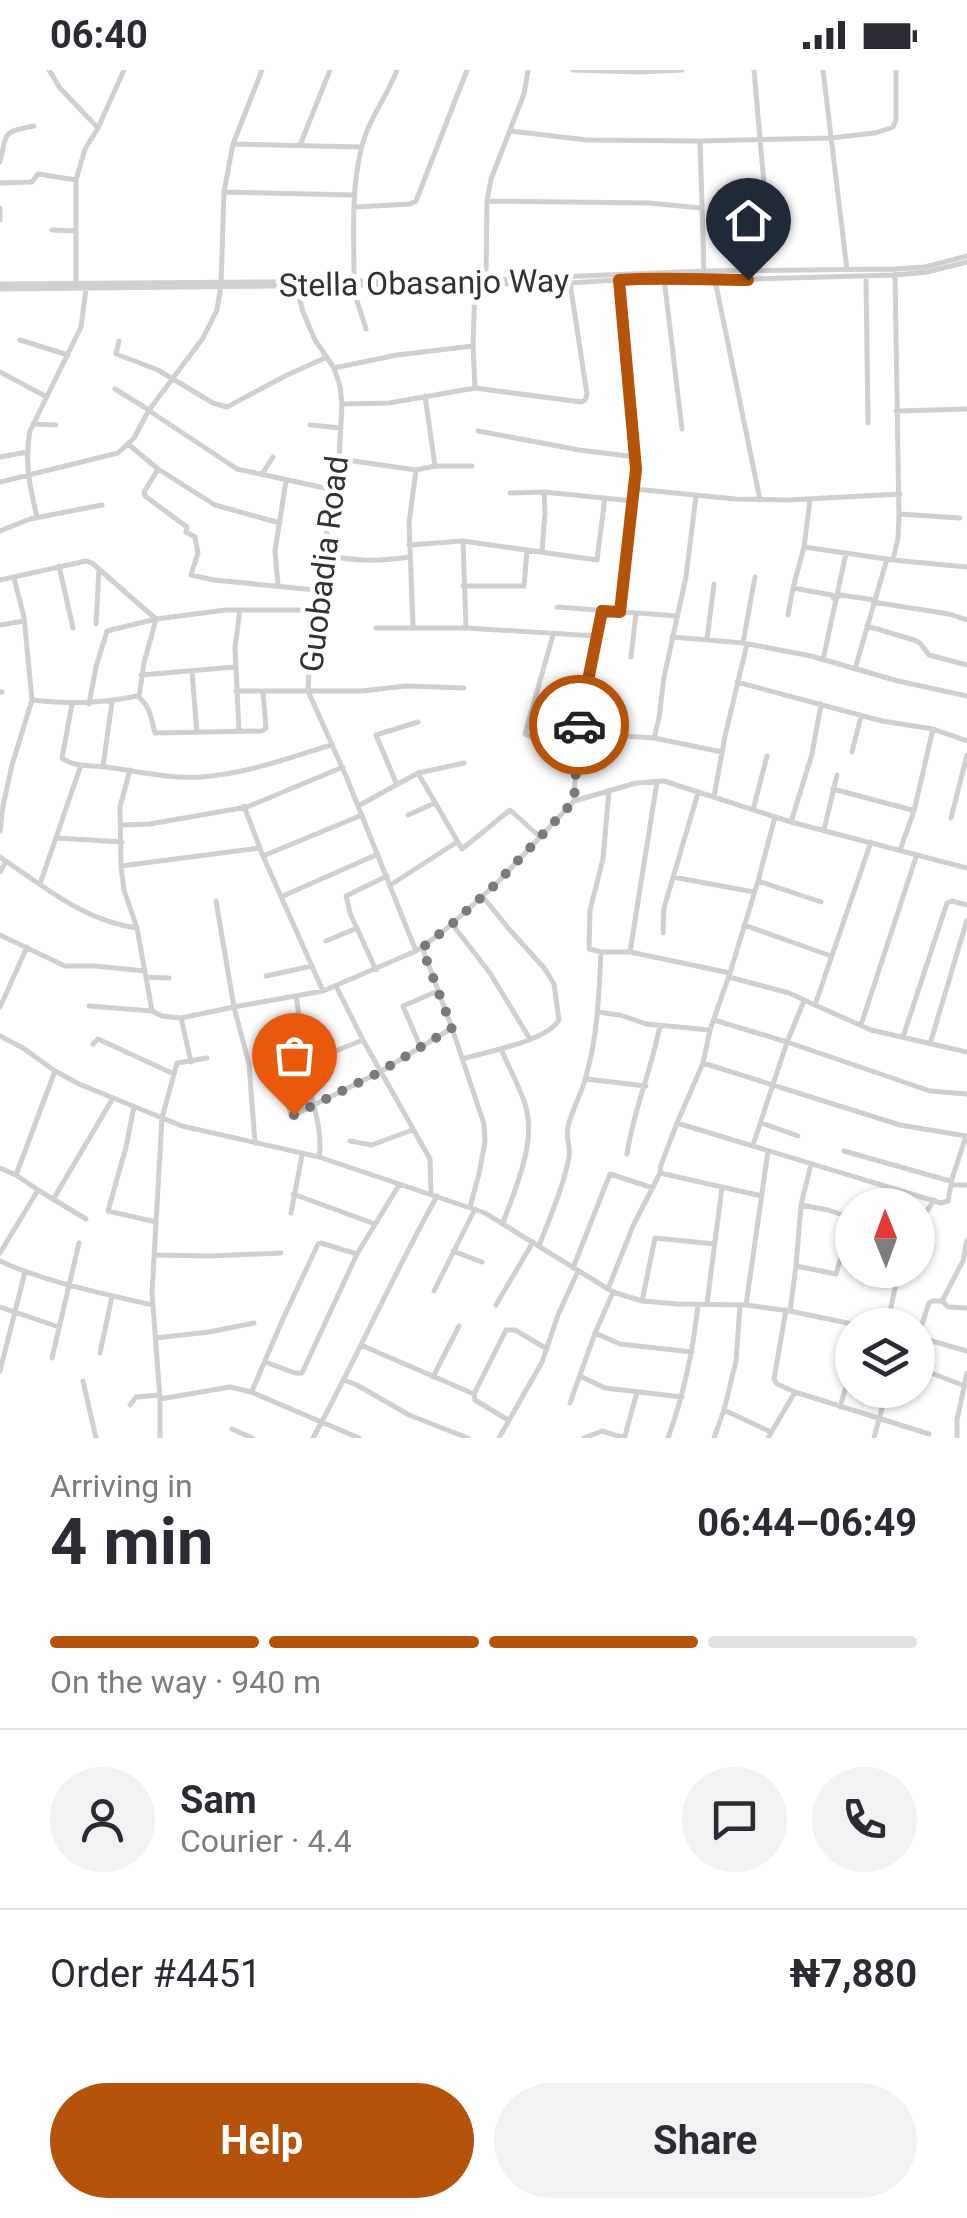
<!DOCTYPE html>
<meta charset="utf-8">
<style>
:root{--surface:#fff;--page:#f2f2f3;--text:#2b2b33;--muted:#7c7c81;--line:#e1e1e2;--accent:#b45309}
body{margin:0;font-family:Roboto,sans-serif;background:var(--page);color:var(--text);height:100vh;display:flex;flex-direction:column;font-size:38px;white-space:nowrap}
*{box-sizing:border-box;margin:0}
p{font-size:32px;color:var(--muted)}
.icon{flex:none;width:55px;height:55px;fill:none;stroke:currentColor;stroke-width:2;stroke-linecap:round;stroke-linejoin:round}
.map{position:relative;height:1368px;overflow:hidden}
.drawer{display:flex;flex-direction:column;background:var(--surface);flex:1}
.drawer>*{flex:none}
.needle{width:65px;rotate:359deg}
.controls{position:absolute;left:835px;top:1118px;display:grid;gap:20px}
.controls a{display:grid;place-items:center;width:100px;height:100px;border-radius:50%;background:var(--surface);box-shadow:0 2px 8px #0004;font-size:50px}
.pin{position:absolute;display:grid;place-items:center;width:85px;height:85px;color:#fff;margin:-102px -42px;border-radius:50% 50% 50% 0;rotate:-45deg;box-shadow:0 0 10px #0007}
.pin .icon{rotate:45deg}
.courier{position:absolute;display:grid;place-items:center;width:100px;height:100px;margin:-50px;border:8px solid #b45309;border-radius:50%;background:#fff;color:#222;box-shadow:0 2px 12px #0007}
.summary em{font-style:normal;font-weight:700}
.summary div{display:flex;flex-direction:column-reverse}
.summary{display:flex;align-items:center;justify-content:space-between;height:170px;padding:0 50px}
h1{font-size:65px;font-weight:700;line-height:75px}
.bar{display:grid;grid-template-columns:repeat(4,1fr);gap:15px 10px;align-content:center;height:120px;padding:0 50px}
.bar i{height:12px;border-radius:8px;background:var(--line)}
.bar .active{background:var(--accent)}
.bar p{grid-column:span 4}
.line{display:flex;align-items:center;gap:25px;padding:0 50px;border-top:2px solid var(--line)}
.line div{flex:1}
.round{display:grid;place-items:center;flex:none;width:105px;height:105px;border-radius:52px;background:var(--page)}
.action{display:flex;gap:20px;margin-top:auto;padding:20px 50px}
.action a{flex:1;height:115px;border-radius:60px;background:var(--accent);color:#fff;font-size:40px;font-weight:700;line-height:115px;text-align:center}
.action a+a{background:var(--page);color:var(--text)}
.status{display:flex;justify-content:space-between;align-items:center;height:70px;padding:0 50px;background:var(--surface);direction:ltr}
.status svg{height:28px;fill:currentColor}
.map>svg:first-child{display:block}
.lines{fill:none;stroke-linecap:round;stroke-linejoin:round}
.minor{stroke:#d0d0d0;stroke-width:5}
.done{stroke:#7a7a7a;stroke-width:10;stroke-dasharray:0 18}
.route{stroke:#b45309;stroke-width:12}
.labels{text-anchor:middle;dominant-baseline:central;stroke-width:10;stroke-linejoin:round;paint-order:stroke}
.street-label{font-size:32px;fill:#333;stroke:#fff}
</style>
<div class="status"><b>06:40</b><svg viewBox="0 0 49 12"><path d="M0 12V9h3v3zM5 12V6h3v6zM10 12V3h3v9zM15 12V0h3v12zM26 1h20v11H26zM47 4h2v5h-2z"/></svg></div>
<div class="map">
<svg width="967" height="1368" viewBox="0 0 967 1368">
<rect width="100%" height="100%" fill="#fff"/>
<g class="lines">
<path class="minor" d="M49 0 60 18 98 58
M573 0 639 2 682 0
M754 0 766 137
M823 0 847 200
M511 61 587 70 700 71 831 68 875 63 893 57 896 50V0
M700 71 704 201
M233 74 360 77
M300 75 330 0
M0 92C7 61 3 62 34 56
M0 113 32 112 38 104 76 110
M224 122 355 125
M487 131 649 133 701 138
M356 137 410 134 416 131 467 0
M0 138V150
M52 160 76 161
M866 207 868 353
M354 208C354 166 351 121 361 80 367 51 387 27 397 0
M664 208 682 359
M619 209 636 399 621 542
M486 210 487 131 491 109 524 24 528 0
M715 210 760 430
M76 211V110L85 79 98 58 124 0
M0 214 486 210 704 201 895 199 925 197 967 186
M475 214 473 276 475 318 581 332 585 330 587 324 570 213
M296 215 303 242 315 270 334 298 340 316 342 334 339 389 323 485 312 540 308 621 346 706 416 881
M352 215 366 259
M0 219 570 213 664 207 715 210 895 205 927 202 967 192
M20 270 68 285
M119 271 116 284 158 300 213 333 227 337 285 306 327 287
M334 298 397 285 473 276
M0 302 47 327
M115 319 149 340
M425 326 435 396
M342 334 389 333 475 318
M896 341 967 339
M151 342 237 399 334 420
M33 354 56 355
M310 355 341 358
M478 361 579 380 636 387
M128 374 158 399 215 435 280 453
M0 387 27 382
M339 389 416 400 435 396H472
M158 399 144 422 145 426 187 457 186 462 195 467 198 483 191 505 214 510 316 520
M262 404 273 387
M0 412 118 383 134 368 149 340 203 268 217 240 221 216 224 122 233 74 262 0
M634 419 736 429 788 430 900 424
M510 423 544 422
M696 426 686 507 664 607 659 648 654 668 722 682
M810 430 804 477 793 518 832 525 834 529 841 525 874 530
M899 444 960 448
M37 447C30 418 24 391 30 361L81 257 86 219
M0 461 30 449 102 435
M463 471 466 558
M409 475 463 471 597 490 605 428
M804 477 893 490 967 497
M542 482 545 443 544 422 633 431
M323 485C357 491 375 492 409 487
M893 490 898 468 899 447 895 204
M59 496 73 558
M0 510 86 491 92 493 156 549
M278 515 275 481 286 411
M463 516H524L527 481
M873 532 949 544 967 550
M557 537 677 546
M788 545 793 518
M96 554 99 499
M0 555 24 551
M413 556 409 453 416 400
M867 556 914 570 920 573 929 585 967 595
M376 558H466L596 566
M553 565 525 664 539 670 577 667
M672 567 743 573 811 586 898 611 967 626
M707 569 714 514
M743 573 755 507
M631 587 636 543
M823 590 846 483
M855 599 887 489
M192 602 197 663
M141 605 235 597
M737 612 882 651 933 659 967 671
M236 621H362L406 616 464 618
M0 622H2
M139 627 144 593 156 549 226 540H312
M32 630C72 634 98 634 137 626 151 636 151 649 155 663L262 661 266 658 263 622
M72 634 62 688C73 697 91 695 106 697 137 701 169 709 201 707 245 704 289 688 331 675
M89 634 96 597 107 561 156 549
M239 661 235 577 240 540
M578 663 654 668
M852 682 861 646
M103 696 112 632
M130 700 120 737 121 796 124 820 137 858 152 941
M418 703 464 693
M397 715 376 665 418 652
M833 719 912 740
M609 720 603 789 590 840 589 879 601 882H630L730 903
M714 727 725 666 747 574
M574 730 577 667 602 541
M244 736 263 786 323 921
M358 736 418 703 462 779 510 740 539 766
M753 740 767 686
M408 745 435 733
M951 748 967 685
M791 752 812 684 821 634
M121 755 150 754 247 737 343 697
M824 760 837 705
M0 761 3 736 12 695 32 630 24 547 14 508
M57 768 122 772
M871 772 815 935 871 960 967 982
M900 780 914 741 933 659
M263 786 362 745
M0 787C43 816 84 851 137 858
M121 796 260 778
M0 802 6 791
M673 807 754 822
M758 811 821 832
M40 814 81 695
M392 814 457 772
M283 826 378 784
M452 854 490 903 530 969
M744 855 831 886
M663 863 664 838 698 723
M0 865 65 896H95L145 901
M326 871 357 858
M630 882 657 712
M376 900 350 843 346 826 387 806
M266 906 312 896
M146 907 169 908
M729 907 789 923 815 935
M336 916 363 970 430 1089 431 1123
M296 926C301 955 303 985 309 1015 314 1038 323 1063 319 1087
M89 936 152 941 162 946 181 948 234 937 216 831
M0 937 27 877
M597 942 620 945 646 954 710 960
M181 948 191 992
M714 950 787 972 930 1021 967 1024
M861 955 916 787
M452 958 484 1054 485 1072 479 1104 470 1137
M0 966 23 978 55 1001 79 1014 182 1056 319 1087 485 1143 613 1222 642 1231 678 1234 746 1235 790 1241 857 1255
M903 967 947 833 952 831 967 835
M93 974 98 969 174 1004
M930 974 967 850
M420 976 403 936 438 921
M501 979C509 998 520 1017 526 1037 536 1074 515 1119 503 1153
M333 982 363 970
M462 989C486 982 547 971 559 950L554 914 545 899 509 859 483 827
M703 993 900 1055 966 1066
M586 1009 646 1016
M284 1015 291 1046 294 1045 380 1002 452 958 422 877
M134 1037 126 1077 108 1141 156 1152
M677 1053 703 993 710 960 730 903 758 811 775 747
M762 1053 798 1066
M350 1071 372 1075 412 1060
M255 1073 249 994 234 937 323 921 416 881 445 860 496 814 574 731 636 713 664 711 791 752 967 798
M753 1075 787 972 804 931
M844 1081 950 1111
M627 1084C633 1041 652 999 660 955
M0 1098 16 1105
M660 1103 762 1126
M951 1112 966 1066
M38 1120 86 1149
M293 1124 375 1154
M54 1128 113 1028
M801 1135 828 1140 852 1148
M291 1143 302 1085
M918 1154 934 1130
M967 1170 963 1191 942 1231 948 1237 967 1238
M539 1176C550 1147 563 1118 569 1087 571 1076 565 1068 568 1057 572 1039 582 1023 586 1006 598 965 599 923 601 882
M453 1181 482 1192
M0 1183 38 1120 16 1105 55 1001
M155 1185 211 1186 281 1183
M0 1191C48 1213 101 1223 152 1235
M796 1196 836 1204 852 1148
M573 1198 610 1104 653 1118
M608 1219 633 1156 660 1103 661 1095 677 1053 941 1133 948 1131 951 1115H967
M434 1221 475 1139
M642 1231 655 1168 715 1174
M707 1234 722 1117
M496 1235 533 1172
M746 1235 768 1081
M0 1237 59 1257
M786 1240 774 1309 777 1314 795 1322
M790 1241 796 1196 801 1135 811 1094
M887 1255 899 1200
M595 1263 620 1274 692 1282
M918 1266 929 1233 932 1231H942
M918 1267 967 1281
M155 1268 209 1262 254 1253
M361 1275 474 1324 475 1330 508 1350
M100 1283 112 1226
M52 1288 79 1173
M265 1292 295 1303H302L357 1184 399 1115
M918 1298 965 1316
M922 1299 928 1270
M0 1301 25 1202
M580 1306 605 1318 682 1327
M433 1307 459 1256
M344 1310 357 1315 409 1345 468 1368
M83 1311 96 1368
M252 1321 282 1251 318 1174 321 1173 357 1184
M474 1324 506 1260H515L547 1279
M160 1329 230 1317 251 1322 359 1368
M570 1333 595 1263 613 1222
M130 1335 136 1327 160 1325
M840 1337 850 1303 852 1281
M724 1340 771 1362
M232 1359 252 1368
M160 1368V1329L152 1223 162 1048 177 993 207 988
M313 1368C357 1288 393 1205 437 1126
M499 1368 542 1292 558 1245 578 1201
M584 1368 602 1361 621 1367 625 1366 637 1322
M668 1368C684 1324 693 1282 698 1235
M714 1368 724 1340 736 1291 740 1235
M768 1368 795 1322 929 1364
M874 1368 887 1320
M957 1368V1350L967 1303"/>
</g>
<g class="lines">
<path class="done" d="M294 1045 380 1002 452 958 422 878 452 854 496 814 574 731 579 655"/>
<path class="route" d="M579 655 602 541 620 542 636 399 619 210C662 207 705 210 748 210"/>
</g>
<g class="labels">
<g class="street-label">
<text transform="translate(424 213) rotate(-1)">Stella Obasanjo Way</text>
<text transform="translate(324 494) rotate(-83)">Guobadia Road</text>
</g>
</g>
</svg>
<div class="controls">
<a><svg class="needle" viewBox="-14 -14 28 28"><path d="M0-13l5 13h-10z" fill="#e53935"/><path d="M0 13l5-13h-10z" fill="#7c7c81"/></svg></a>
<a><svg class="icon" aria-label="layers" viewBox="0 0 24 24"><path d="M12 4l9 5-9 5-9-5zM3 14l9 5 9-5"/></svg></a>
</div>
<div class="pin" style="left:294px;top:1045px;background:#ea580c"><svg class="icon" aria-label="bag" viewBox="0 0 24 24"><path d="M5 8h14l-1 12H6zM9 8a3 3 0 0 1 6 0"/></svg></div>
<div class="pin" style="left:748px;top:210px;background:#1f2937"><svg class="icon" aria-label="home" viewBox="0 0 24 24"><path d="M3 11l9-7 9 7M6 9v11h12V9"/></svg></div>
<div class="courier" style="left:579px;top:655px"><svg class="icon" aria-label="car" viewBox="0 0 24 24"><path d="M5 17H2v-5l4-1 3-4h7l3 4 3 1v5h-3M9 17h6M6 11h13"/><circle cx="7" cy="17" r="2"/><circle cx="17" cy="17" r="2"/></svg></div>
</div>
<section class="drawer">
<div class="summary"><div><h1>4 min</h1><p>Arriving in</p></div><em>06:44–06:49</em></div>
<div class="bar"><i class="active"></i><i class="active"></i><i class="active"></i><i></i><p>On the way · 940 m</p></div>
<div class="line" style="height:180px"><a class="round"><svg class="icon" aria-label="person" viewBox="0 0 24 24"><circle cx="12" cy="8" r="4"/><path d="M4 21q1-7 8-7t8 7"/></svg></a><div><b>Sam</b><p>Courier · 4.4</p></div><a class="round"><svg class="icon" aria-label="chat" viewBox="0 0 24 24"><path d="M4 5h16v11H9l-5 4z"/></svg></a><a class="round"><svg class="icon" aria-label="phone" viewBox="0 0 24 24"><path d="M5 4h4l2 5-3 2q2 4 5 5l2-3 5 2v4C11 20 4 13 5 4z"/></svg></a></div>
<div class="line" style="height:130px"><div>Order #4451</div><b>₦7,880</b></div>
<div class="action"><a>Help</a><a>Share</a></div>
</section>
